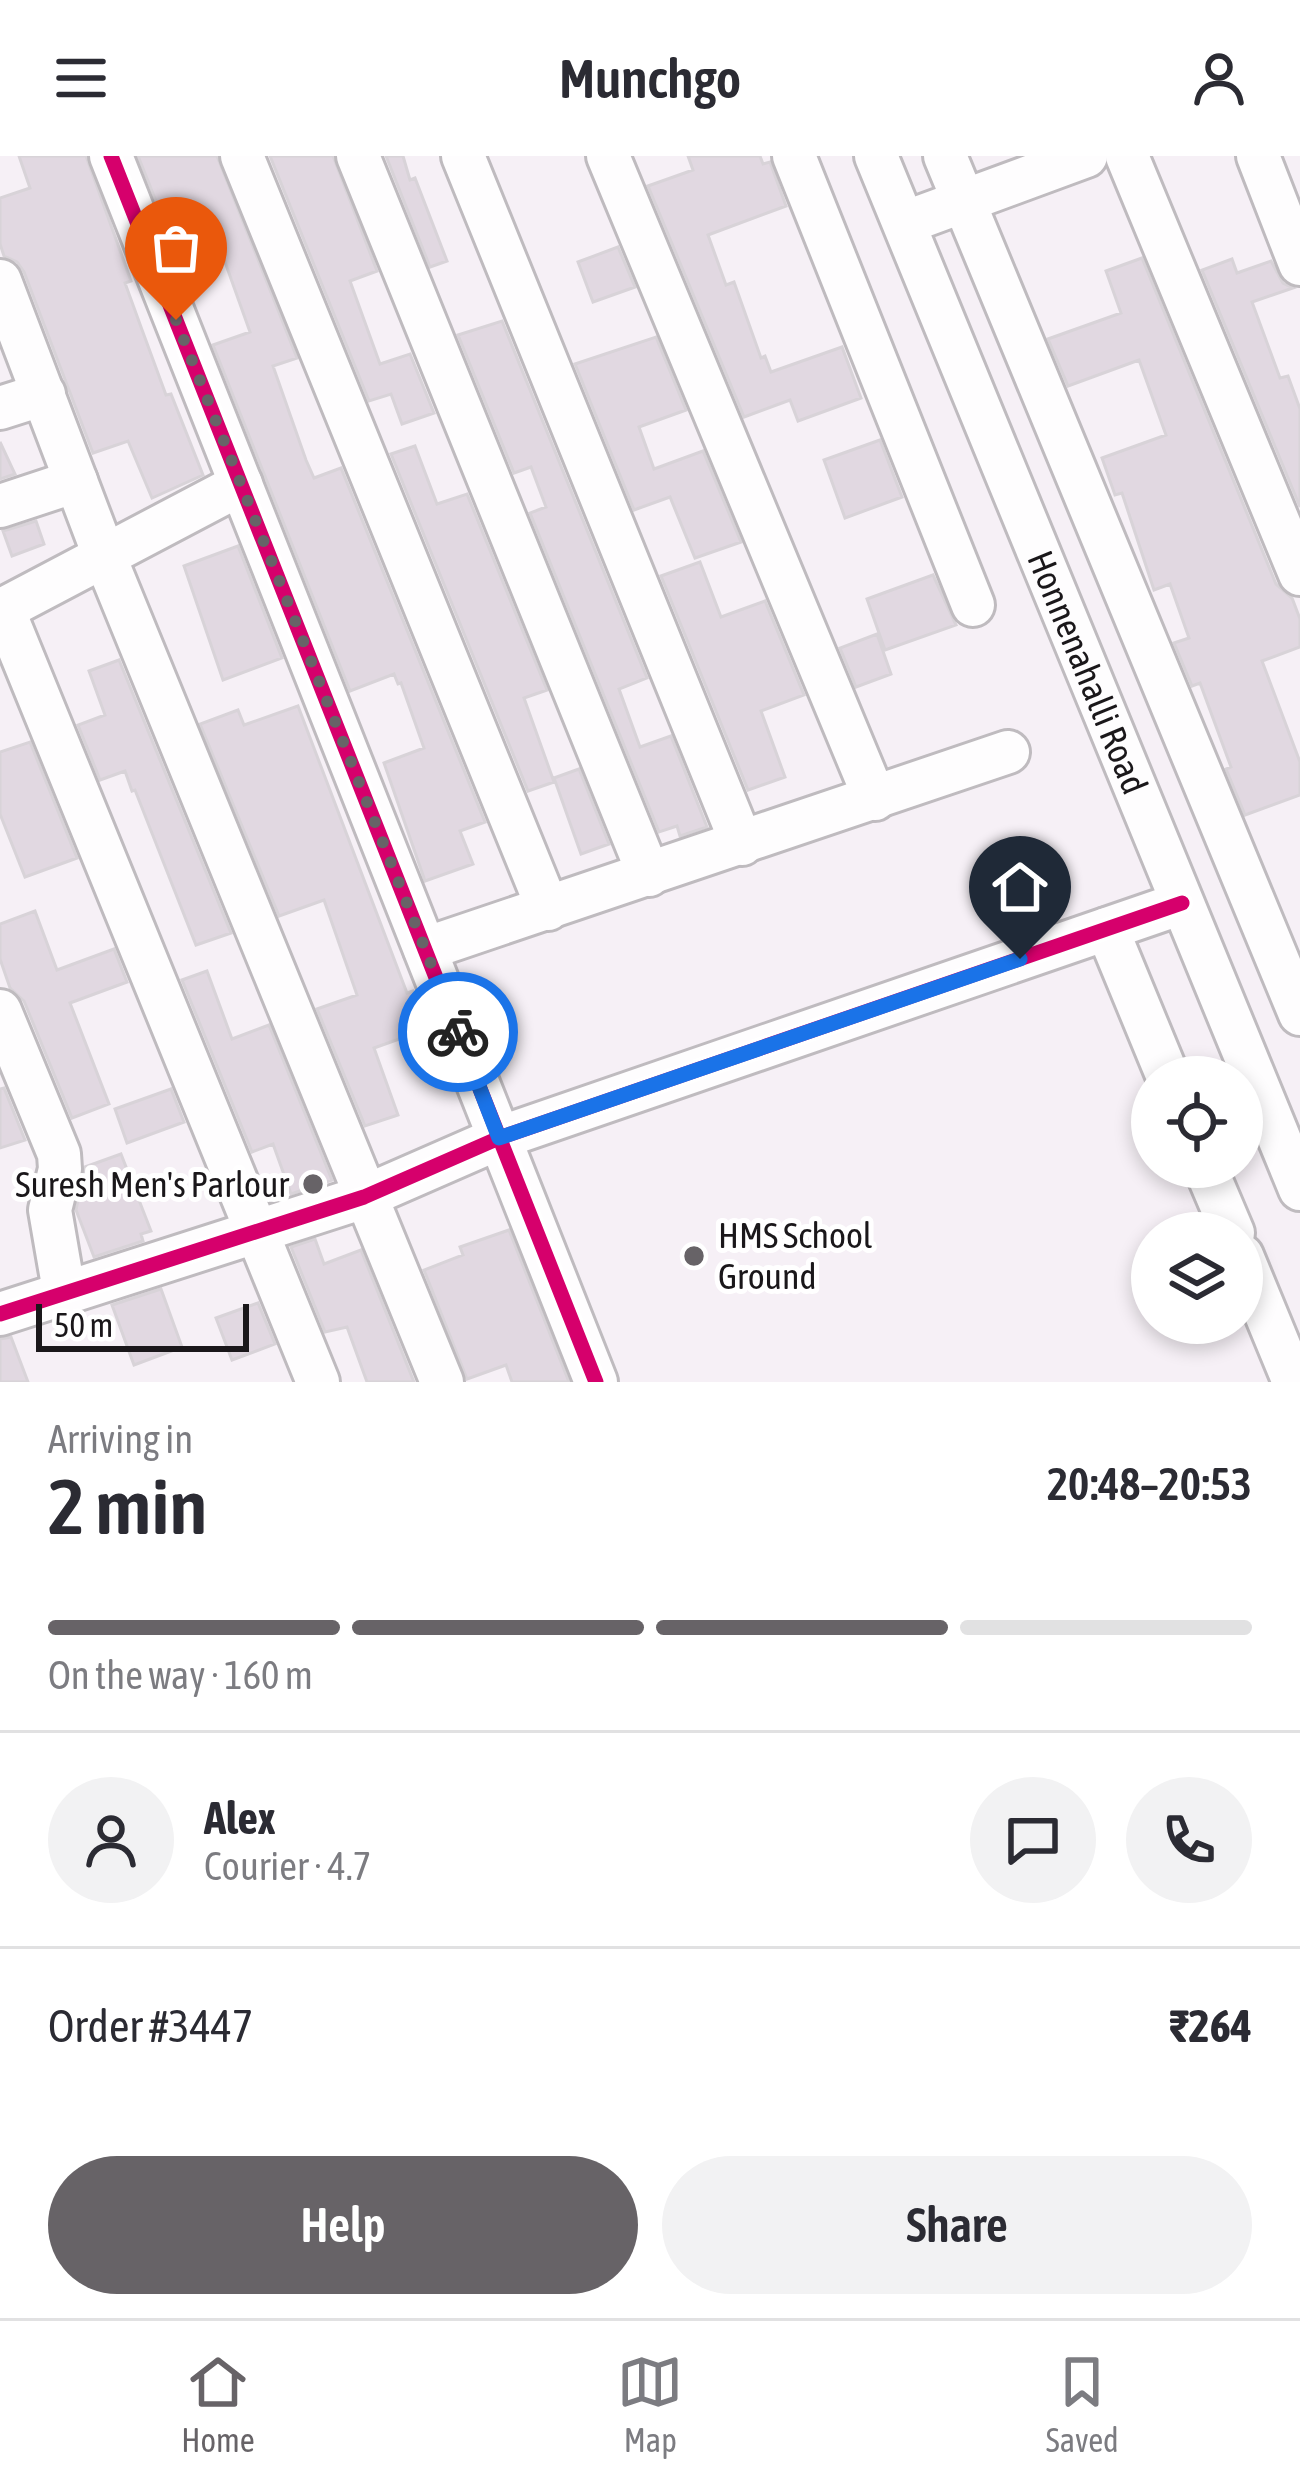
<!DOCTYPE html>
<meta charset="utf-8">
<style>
:root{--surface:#fff;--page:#f2f2f3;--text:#2b2b33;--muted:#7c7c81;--line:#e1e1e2;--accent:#676367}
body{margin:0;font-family:"Asap Condensed",sans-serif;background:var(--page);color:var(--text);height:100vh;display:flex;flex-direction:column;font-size:45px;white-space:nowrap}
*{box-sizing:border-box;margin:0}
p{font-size:39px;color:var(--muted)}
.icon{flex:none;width:66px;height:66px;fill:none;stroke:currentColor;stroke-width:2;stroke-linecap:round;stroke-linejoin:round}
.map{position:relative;height:1226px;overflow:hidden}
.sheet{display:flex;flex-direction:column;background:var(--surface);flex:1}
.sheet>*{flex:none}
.fabs{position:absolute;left:1131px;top:900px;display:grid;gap:24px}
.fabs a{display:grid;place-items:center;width:132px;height:132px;border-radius:50%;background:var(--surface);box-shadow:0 6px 18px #0003;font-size:60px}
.scale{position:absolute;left:36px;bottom:30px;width:213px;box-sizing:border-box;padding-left:12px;border:6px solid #1a171a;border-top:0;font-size:33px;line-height:42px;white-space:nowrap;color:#1a171a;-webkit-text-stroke:9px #fff;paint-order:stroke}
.pin{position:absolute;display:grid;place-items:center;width:102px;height:102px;color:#fff;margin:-123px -51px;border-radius:50% 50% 50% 0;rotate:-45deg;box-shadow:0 0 12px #0007}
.pin .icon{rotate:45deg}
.courier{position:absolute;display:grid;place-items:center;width:120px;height:120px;margin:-60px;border:9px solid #1a73e8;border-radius:50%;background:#fff;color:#222;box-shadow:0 3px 15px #0007}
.summary em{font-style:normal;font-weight:600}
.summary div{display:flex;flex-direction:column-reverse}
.summary{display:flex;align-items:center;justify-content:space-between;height:204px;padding:0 48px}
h1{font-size:78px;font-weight:600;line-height:90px}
.bar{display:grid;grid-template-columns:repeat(4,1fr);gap:18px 12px;align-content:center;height:144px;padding:0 48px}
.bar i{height:15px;border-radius:9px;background:var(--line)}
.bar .selected{background:var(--accent)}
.bar p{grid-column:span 4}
.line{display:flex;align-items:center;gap:30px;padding:0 48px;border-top:3px solid var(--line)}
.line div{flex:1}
.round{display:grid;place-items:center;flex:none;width:126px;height:126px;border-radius:63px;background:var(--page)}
.action{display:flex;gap:24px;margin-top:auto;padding:24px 48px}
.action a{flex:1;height:138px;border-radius:72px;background:var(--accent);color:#fff;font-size:48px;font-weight:600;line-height:138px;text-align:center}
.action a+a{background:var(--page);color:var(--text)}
header{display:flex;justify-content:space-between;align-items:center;height:156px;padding:0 48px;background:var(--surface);font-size:54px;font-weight:600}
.dock{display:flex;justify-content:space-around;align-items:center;height:168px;border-top:3px solid var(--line);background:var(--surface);font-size:33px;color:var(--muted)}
.dock a{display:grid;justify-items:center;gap:6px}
.dock .selected{color:var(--accent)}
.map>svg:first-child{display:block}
.building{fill:#e1d8e1;stroke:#d8d3d8;stroke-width:3}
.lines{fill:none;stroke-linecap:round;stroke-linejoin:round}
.minor-casing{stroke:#bfbbbf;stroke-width:48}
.minor{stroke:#fefdfe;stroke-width:42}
.cycleway-casing{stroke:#fff;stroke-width:22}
.cycleway{stroke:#d6006c;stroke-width:15}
.done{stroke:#676367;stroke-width:12;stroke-dasharray:0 21.6}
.route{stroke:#1a73e8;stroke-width:15}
.poi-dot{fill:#676367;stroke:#fff;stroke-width:4.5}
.labels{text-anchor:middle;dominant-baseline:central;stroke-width:10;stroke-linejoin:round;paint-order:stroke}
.street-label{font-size:36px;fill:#1a171a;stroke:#fff}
.poi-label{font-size:36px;fill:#1a171a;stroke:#fff;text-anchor:end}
</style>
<header><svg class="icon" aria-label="menu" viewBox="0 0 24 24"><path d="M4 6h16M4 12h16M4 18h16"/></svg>Munchgo<svg class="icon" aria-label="person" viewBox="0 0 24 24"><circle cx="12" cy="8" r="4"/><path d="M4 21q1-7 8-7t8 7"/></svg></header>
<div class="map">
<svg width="1300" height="1226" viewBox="0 0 1300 1226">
<rect width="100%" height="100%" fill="#f6f0f6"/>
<path class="building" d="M19 0H86L131 125 125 127 141 171 166 239 171 238 203 319 152 342 128 285 93 297 24 116 17 106 4 100 0 88V42L30 32Z
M138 0H217L297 202 273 210 306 304 314 322 341 312 485 666 460 675 473 708 425 725 384 607 424 592 401 527 398 528 394 518 350 535 213 189 250 176 225 106 220 108 203 62 168 75Z
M270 0H333L377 115 350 125 380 208 410 198 434 257 402 268 391 238 369 245Z
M386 0H403L410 24 415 22 447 105 430 111Z
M688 0H760L763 8 770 6 786 50 708 79 726 129 734 126 761 202 765 200 771 216 842 191 861 242 798 265 790 244 744 261 648 30 693 14Z
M618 91 635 131 593 146 578 106Z
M1142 102 1276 428 1292 442 1300 463V491L1262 505 1300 606V639L1245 659 1226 613 1231 611 1200 527 1192 530 1174 487 1189 482 1170 428 1154 434 1122 337 1115 339 1102 302 1166 279 1139 204 1068 230 1048 183 1121 157 1106 115Z
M1232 103 1237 117 1271 105 1283 127 1293 132 1252 146 1280 222 1288 220 1300 253V351L1202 114Z
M502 165 647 522 619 533 640 591 671 580 707 671 680 680 677 670 659 676 530 357 546 351 531 311 514 317 458 179Z
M656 181 686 254 639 271 654 313 703 295 741 386 695 402 670 341 634 354 575 208Z
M880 284 902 341 845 362 824 304Z
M0 286 15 318 0 323Z
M415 290 437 348 467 338 547 534 524 542 554 626 528 635 391 298Z
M36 365 44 388 12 400 3 375Z
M238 390 282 502 223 524 184 410Z
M700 406 721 461 765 445 804 539 761 555 785 621 748 634 661 420Z
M933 419 956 469 885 494 867 443Z
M877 478 891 518 856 531 840 492Z
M119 504 231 777 196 789 135 634 132 635 125 615 100 624 78 569 105 559 89 515Z
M298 550 407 837 413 835 427 873 374 892 398 959 365 970 317 853 357 839 324 744 279 760 200 568 238 554 244 569Z
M30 586 77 702 25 721 0 658V596Z
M579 613 609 688 581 698 554 622Z
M35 755 57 814 114 793 127 826 70 847 109 948 72 962 24 845 10 832 0 803V768Z
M207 815 232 883 269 869 332 1024 291 1038 273 988 252 996 182 824Z
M4 932 25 984 0 992V933Z
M171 933 184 966 127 987 115 953Z
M121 998 151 1075 141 1078 143 1085 94 1101 76 1054 85 1011Z
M509 1074 569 1226H512L506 1209 467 1223 424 1114 463 1099 460 1091Z
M315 1083 324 1108 361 1094 414 1226H367L347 1171 325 1176 291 1091Z
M161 1133 182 1191 134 1209 112 1149Z
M258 1147 275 1188 232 1204 216 1162Z
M11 1181 28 1226H0V1183Z"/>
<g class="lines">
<g class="minor-casing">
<g id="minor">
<path d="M111 0 596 1226"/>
<path d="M242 0 548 753"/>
<path d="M358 0 649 719"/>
<path d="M463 0 742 688"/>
<path d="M608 0 875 643"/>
<path d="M794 0 973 449"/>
<path id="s1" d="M876 0 1300 1033"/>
<path d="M945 0 1300 858"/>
<path d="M1127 0 1300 418"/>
<path d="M1258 0 1300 108"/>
<path d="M923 60 1086 0"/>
<path d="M0 125 104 399 442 1226"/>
<path d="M0 252 44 238"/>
<path d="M0 350 76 325"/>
<path d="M3 453 318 1226"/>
<path d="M0 455 241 328"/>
<path d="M1107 773 1168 921"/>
<path d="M425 793 1008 596"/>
<path d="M0 855 59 998 60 1013 50 1054 64 1135"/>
<path d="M1205 1011 1233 1077"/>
<path d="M1242 1100 1294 1226"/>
<path d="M0 1158 364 1041 499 982 1182 747"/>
</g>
</g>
<use href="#minor" class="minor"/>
<g class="cycleway-casing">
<path id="cycleway" d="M111 0 596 1226
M0 1158 364 1041 499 982 1182 747"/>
</g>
<use href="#cycleway" class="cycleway"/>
</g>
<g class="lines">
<path class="done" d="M176 164 458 876"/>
<path class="route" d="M458 876 499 982 1020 803"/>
</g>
<g class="poi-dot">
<circle cx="313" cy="1028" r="12"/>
<circle cx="694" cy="1100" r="12"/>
</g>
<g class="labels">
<g class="street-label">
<text stroke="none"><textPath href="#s1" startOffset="558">Honnenahalli Road</textPath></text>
</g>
<g class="poi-label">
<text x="289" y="1028">Suresh Men's Parlour</text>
<text x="718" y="1079" text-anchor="start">HMS School<tspan x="718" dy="41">Ground</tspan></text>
</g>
</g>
</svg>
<div class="fabs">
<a><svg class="icon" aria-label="locate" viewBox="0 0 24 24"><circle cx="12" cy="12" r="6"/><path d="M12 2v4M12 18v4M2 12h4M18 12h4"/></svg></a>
<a><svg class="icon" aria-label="layers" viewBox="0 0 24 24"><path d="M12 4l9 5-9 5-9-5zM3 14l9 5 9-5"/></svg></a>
</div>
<div class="scale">50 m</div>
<div class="pin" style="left:176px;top:164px;background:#ea580c"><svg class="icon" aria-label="bag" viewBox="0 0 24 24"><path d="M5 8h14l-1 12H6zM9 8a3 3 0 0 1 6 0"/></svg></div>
<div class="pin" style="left:1020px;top:803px;background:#1f2937"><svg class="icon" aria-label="home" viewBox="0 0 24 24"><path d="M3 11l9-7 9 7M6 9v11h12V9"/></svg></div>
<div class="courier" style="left:458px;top:876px"><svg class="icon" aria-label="bike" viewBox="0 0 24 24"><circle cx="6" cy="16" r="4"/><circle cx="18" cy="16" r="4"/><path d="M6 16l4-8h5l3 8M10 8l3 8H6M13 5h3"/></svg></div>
</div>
<section class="sheet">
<div class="summary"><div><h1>2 min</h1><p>Arriving in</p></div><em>20:48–20:53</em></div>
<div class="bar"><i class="selected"></i><i class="selected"></i><i class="selected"></i><i></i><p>On the way · 160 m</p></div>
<div class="line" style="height:216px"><a class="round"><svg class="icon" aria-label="person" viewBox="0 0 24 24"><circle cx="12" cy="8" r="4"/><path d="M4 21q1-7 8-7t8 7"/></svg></a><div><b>Alex</b><p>Courier · 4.7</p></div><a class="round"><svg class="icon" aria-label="chat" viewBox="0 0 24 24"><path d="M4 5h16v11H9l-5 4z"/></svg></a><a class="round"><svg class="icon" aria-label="phone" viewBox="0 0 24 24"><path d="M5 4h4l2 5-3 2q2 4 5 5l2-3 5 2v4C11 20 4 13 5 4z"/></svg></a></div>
<div class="line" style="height:156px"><div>Order #3447</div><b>₹264</b></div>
<div class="action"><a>Help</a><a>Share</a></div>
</section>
<nav class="dock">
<a class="selected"><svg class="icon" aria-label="home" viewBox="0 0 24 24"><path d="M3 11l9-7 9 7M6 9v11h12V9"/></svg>Home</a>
<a><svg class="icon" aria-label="map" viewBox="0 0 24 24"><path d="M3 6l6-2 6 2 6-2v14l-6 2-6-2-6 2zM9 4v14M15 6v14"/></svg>Map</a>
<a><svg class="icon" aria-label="saved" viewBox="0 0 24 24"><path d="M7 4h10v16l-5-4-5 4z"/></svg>Saved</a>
</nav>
